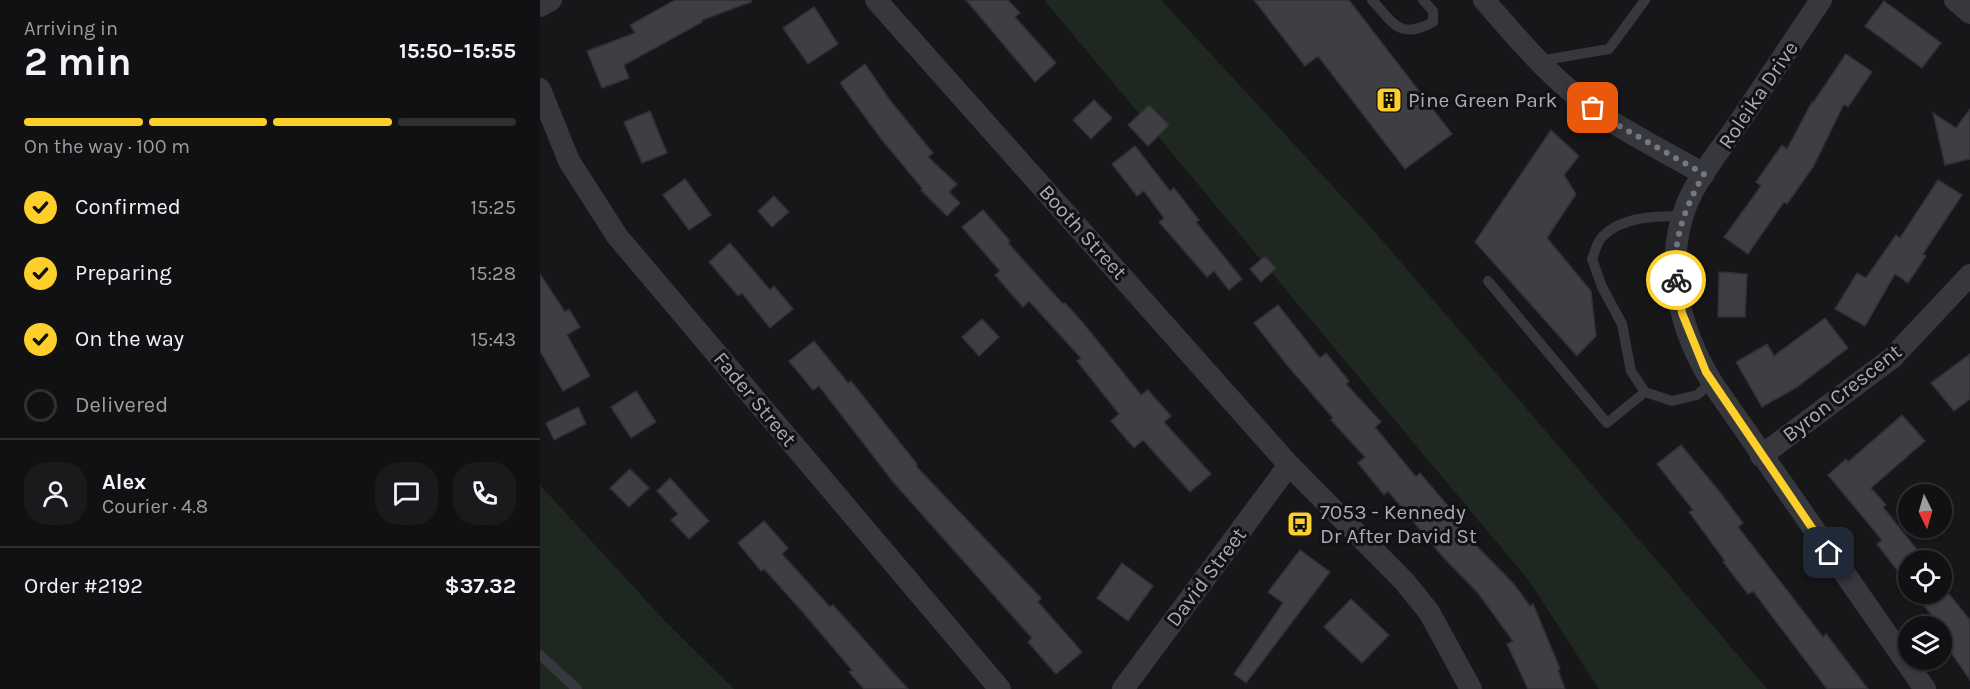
<!DOCTYPE html>
<meta charset="utf-8">
<style>
:root{--surface:#111012;--page:#1a191b;--text:#f1f3f6;--muted:#9c9d9f;--line:#303032;--accent:#fccf2a}
body{margin:0;font-family:Karla,sans-serif;background:var(--page);color:var(--text);height:100vh;display:flex;flex-direction:column;font-size:22px;white-space:nowrap}
*{box-sizing:border-box;margin:0}
p{font-size:20px;color:var(--muted)}
.icon{flex:none;width:33px;height:33px;fill:none;stroke:currentColor;stroke-width:2;stroke-linecap:round;stroke-linejoin:round}
.map{position:relative;flex:1;overflow:hidden}
.sheet{display:flex;flex-direction:column;background:var(--surface);width:540px}
.sheet>*{flex:none}
.needle{width:39px;rotate:175deg}
.tools{position:absolute;left:1358px;top:484px;display:grid;gap:12px}
.tools a{display:grid;place-items:center;width:54px;height:54px;border-radius:50%;background:var(--surface);box-shadow:0 2px 4px #0004,0 0 0 2px var(--line);font-size:30px}
.pin{position:absolute;display:grid;place-items:center;width:51px;height:51px;color:#fff;margin:-26px;border-radius:12px;box-shadow:0 3px 9px #0006}
.courier{position:absolute;display:grid;place-items:center;width:60px;height:60px;margin:-30px;border:4px solid #fccf2a;border-radius:50%;background:#fff;color:#222;box-shadow:0 2px 8px #0007}
.head em{font-style:normal;font-weight:700}
.head div{display:flex;flex-direction:column-reverse}
.head{display:flex;align-items:center;justify-content:space-between;height:102px;padding:0 24px}
h1{font-size:39px;font-weight:700;line-height:45px}
.bar{display:grid;grid-template-columns:repeat(4,1fr);gap:9px 6px;align-content:center;height:72px;padding:0 24px}
.bar i{height:8px;border-radius:4px;background:var(--line)}
.bar .selected{background:var(--accent)}
.bar p{grid-column:span 4}
.line{display:flex;align-items:center;gap:15px;padding:0 24px;border-top:2px solid var(--line)}
.line div{flex:1}
.round{display:grid;place-items:center;flex:none;width:63px;height:63px;border-radius:24px;background:var(--page)}
ol{padding:0 24px;list-style:none}
li{display:flex;align-items:center;gap:18px;height:66px}
li p{margin-inline-start:auto}
li .icon{padding:6px;border-radius:50%;background:var(--accent);color:#111;stroke-width:4}
li:last-child{color:var(--muted)}
li i{width:33px;height:33px;border:3px solid var(--line);border-radius:50%}
main{display:flex;flex:1;min-height:0}
.map>svg:first-child{display:block}
.green{fill:#1e2720}
.building{fill:#3e3e43;stroke:#313035;stroke-width:1.5}
.lines{fill:none;stroke-linecap:round;stroke-linejoin:round}
.lane{stroke:#37373e;stroke-width:10}
.street{stroke:#37373e;stroke-width:22}
.done{stroke:#757781;stroke-width:6;stroke-dasharray:0 10.8}
.route{stroke:#fccf2a;stroke-width:8}
.labels{text-anchor:middle;dominant-baseline:central;stroke-width:6;stroke-linejoin:round;paint-order:stroke}
.street-label{font-size:21px;fill:#a8abb9;stroke:#121113}
.poi-label{font-size:21px;fill:#a8abb9;stroke:#121113;text-anchor:start}
</style>
<main>
<section class="sheet">
<div class="head"><div><h1>2 min</h1><p>Arriving in</p></div><em>15:50–15:55</em></div>
<div class="bar"><i class="selected"></i><i class="selected"></i><i class="selected"></i><i></i><p>On the way · 100 m</p></div>
<ol>
<li><svg class="icon" aria-label="check" viewBox="0 0 24 24"><path d="M5 12l5 5 9-10"/></svg>Confirmed<p>15:25</p></li>
<li><svg class="icon" aria-label="check" viewBox="0 0 24 24"><path d="M5 12l5 5 9-10"/></svg>Preparing<p>15:28</p></li>
<li><svg class="icon" aria-label="check" viewBox="0 0 24 24"><path d="M5 12l5 5 9-10"/></svg>On the way<p>15:43</p></li>
<li><i></i>Delivered</li>
</ol>
<div class="line" style="height:108px"><a class="round"><svg class="icon" aria-label="person" viewBox="0 0 24 24"><circle cx="12" cy="8" r="4"/><path d="M4 21q1-7 8-7t8 7"/></svg></a><div><b>Alex</b><p>Courier · 4.8</p></div><a class="round"><svg class="icon" aria-label="chat" viewBox="0 0 24 24"><path d="M4 5h16v11H9l-5 4z"/></svg></a><a class="round"><svg class="icon" aria-label="phone" viewBox="0 0 24 24"><path d="M5 4h4l2 5-3 2q2 4 5 5l2-3 5 2v4C11 20 4 13 5 4z"/></svg></a></div>
<div class="line" style="height:78px"><div>Order #2192</div><b>$37.32</b></div>
</section>
<div class="map">
<svg width="1430" height="689" viewBox="0 0 1430 689">
<rect width="100%" height="100%" fill="#171618"/>
<path class="green" d="M504 0H621L835 232 1227 689H1059L990 582Z
M0 485 124 620 194 689H0Z"/>
<path class="building" d="M135 0H211V2L162 20V22L84 65 89 78 62 88 47 51 95 33 90 25Z
M426 0H468L480 13 475 17 516 63 495 82Z
M714 0H809L912 134 865 169 778 56 765 66Z
M1344 1 1401 43 1382 68 1325 26Z
M274 7 298 44 268 64 243 28Z
M1306 54 1332 72 1308 107 1304 104 1273 167 1247 204 1244 202 1208 254 1184 237 1221 186 1216 182 1242 145 1247 149 1272 102 1273 103Z
M325 64 349 99 393 153 388 157 417 184 409 192 420 203 407 216 381 190 382 188 342 140 300 83Z
M554 100 572 118 551 139 533 120Z
M609 105 629 125 608 146 588 125Z
M1430 109V159L1405 165 1393 113 1416 128Z
M110 111 127 153 102 163 84 122Z
M1011 130 1039 156 1024 175 1036 194 1007 238 1051 291 1056 336 1037 356 935 242Z
M595 146 630 191 634 188 659 220 656 222 702 279 689 290 674 271 667 277 619 222 624 218 604 191 597 196 572 164Z
M145 179 171 215 149 230 123 195Z
M1398 180 1422 195 1383 254 1386 256 1368 283 1355 274 1325 326 1295 309 1317 273 1326 278 1356 235 1360 238Z
M234 196 249 212 232 227 218 211Z
M443 210 470 241 468 243 523 304 525 303 544 324 601 395 608 390 631 416 624 422 671 474 650 492 603 440 594 448 571 421 579 414 537 361 541 358 489 301 483 307 455 275 460 271 422 227Z
M190 243 230 290 234 286 253 309 230 328 202 293 198 296 169 262Z
M725 256 736 268 721 282 710 269Z
M1179 272 1207 274 1205 317H1178Z
M0 274 25 312 29 309 40 327 27 335 50 376 23 391 0 351Z
M738 305 780 358 786 353 809 381 806 384 841 422 835 427 876 477 880 473 913 512 907 516 973 583 990 606 993 604 1020 669 1018 670 1025 689H988L967 644 973 641 938 593 902 556 848 491 844 495 818 463 825 457 791 420 793 418 747 365 714 323Z
M1285 318 1308 348 1257 387 1222 407 1196 362 1227 344 1234 356Z
M442 319 459 337 439 356 422 337Z
M274 341 308 383 311 381 377 464 376 466 501 598 498 602 542 652 516 674 488 642 492 638 354 483 279 386 273 390 249 361Z
M1430 354V399L1414 411 1391 383Z
M96 391 116 422 91 438 71 407Z
M38 407 46 424 14 440 6 423Z
M1362 415 1385 441 1331 488 1346 505 1343 507 1386 561H1368V584L1337 544 1342 540 1288 475 1306 459 1308 462Z
M1141 445 1179 491 1203 523 1198 527 1283 637 1286 634 1328 689H1287L1213 591 1208 594 1183 562 1185 561 1149 512 1153 510 1117 464Z
M90 469 109 488 89 507 70 488Z
M130 478 169 521 149 539 131 520 138 514 117 491Z
M224 521 248 548 242 554 290 607 293 605 368 689H324L309 672 312 670 261 610 224 569 221 571 198 543Z
M760 550 790 572 706 683 694 674 743 603 728 592Z
M582 563 613 586 588 621 557 598Z
M1374 594H1409L1430 620V680L1405 644 1412 639Z
M811 599 849 635 822 663 784 627Z"/>
<g class="lines">
<path class="lane" d="M832 0C854 24 860 40 893 22V11L883 0
M999 61 1069 49 1105 0
M1144 216C1117 216 1082 216 1062 237 1057 242 1055 252 1052 259L1062 287 1082 324 1091 371 1105 392 1132 401 1157 395 1172 382
M948 281 1067 423 1105 392
M0 655 37 689"/>
<path class="street" d="M336 0 749 465 864 581 889 612 931 689
M944 0C981 43 1020 89 1069 120 1099 139 1132 156 1164 174
M1281 0C1254 40 1227 81 1200 121 1182 148 1158 176 1146 206 1123 267 1140 331 1173 384L1385 689
M1415 0 1430 13
M0 6 11 0
M0 89 29 161 77 236 460 689
M1221 456 1352 358 1430 275
M583 689 749 465"/>
</g>
<g class="lines">
<path class="done" d="M1053 108 1067 119 1164 174C1145 207 1132 241 1136 280"/>
<path class="route" d="M1136 280 1142 313 1166 372 1289 553"/>
</g>
<defs>
<g id="building-square" transform="scale(1.35)"><rect x="-9" y="-9" width="18" height="18" rx="4" fill="#fccf2a" stroke="#121113"/><path d="M-4-6H4V6H1V3H-1V6H-4ZM-2.5-4.3h1.7v1.8h-1.7ZM.8-4.3h1.7v1.8H.8ZM-2.5-1h1.7V.8h-1.7ZM.8-1h1.7V.8H.8Z" fill="#111"/></g>
<g id="bus-square" transform="scale(1.35)"><rect x="-9" y="-9" width="18" height="18" rx="4" fill="#fccf2a" stroke="#121113"/><path d="M-5-6H5V4H4V6H2V4H-2V6H-4V4H-5ZM-3.5-4V0h7V-4ZM-3.5 1.2v1.5H-2V1.2ZM2 1.2v1.5H3.5V1.2Z" fill="#111"/></g>
</defs>
<g fill-rule="evenodd">
<use href="#building-square" x="849" y="100"/>
<use href="#bus-square" x="760" y="524"/>
</g>
<g class="labels">
<g class="street-label">
<text transform="translate(1218 95) rotate(-56)">Roleika Drive</text>
<text transform="translate(543 232) rotate(48)">Booth Street</text>
<text transform="translate(1302 393) rotate(-38)">Byron Crescent</text>
<text transform="translate(215 399) rotate(50)">Fader Street</text>
<text transform="translate(666 577) rotate(-53)">David Street</text>
</g>
<g class="poi-label">
<text x="868" y="100">Pine Green Park</text>
<text x="780" y="512">7053 - Kennedy<tspan x="780" dy="24">Dr After David St</tspan></text>
</g>
</g>
</svg>
<div class="tools">
<a><svg class="needle" viewBox="-14 -14 28 28"><path d="M0-13l5 13h-10z" fill="#e53935"/><path d="M0 13l5-13h-10z" fill="#9c9d9f"/></svg></a>
<a><svg class="icon" aria-label="locate" viewBox="0 0 24 24"><circle cx="12" cy="12" r="6"/><path d="M12 2v4M12 18v4M2 12h4M18 12h4"/></svg></a>
<a><svg class="icon" aria-label="layers" viewBox="0 0 24 24"><path d="M12 4l9 5-9 5-9-5zM3 14l9 5 9-5"/></svg></a>
</div>
<div class="pin" style="left:1053px;top:108px;background:#ea580c"><svg class="icon" aria-label="bag" viewBox="0 0 24 24"><path d="M5 8h14l-1 12H6zM9 8a3 3 0 0 1 6 0"/></svg></div>
<div class="pin" style="left:1289px;top:553px;background:#1f2937"><svg class="icon" aria-label="home" viewBox="0 0 24 24"><path d="M3 11l9-7 9 7M6 9v11h12V9"/></svg></div>
<div class="courier" style="left:1136px;top:280px"><svg class="icon" aria-label="bike" viewBox="0 0 24 24"><circle cx="6" cy="16" r="4"/><circle cx="18" cy="16" r="4"/><path d="M6 16l4-8h5l3 8M10 8l3 8H6M13 5h3"/></svg></div>
</div>
</main>
